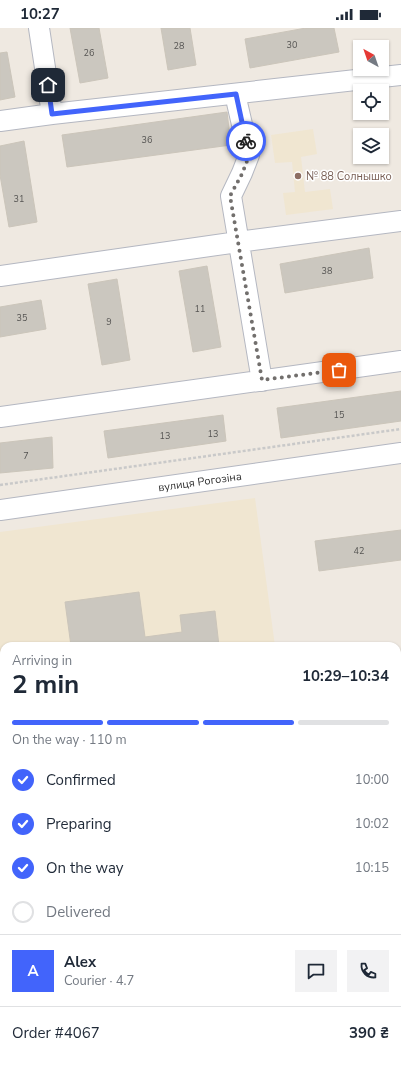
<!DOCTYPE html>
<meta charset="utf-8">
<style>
:root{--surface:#fff;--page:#f2f2f3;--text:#1f2937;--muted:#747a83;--line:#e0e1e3;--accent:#4264fb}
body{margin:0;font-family:"Nunito Sans",sans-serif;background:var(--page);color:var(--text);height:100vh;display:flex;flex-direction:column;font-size:15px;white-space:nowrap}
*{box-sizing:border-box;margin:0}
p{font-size:13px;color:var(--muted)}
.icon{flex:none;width:22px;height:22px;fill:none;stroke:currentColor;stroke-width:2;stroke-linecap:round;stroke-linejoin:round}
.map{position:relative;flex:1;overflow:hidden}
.panel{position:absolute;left:0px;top:614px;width:401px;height:424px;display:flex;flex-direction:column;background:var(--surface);border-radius:12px 12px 0 0;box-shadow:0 1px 3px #0004}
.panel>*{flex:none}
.needle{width:26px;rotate:320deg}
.controls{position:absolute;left:353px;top:12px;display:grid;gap:8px}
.controls a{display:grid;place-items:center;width:36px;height:36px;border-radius:0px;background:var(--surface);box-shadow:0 1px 3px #0004;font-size:20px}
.pin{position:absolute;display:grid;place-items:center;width:34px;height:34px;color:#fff;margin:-17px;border-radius:8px;box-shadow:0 2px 6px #0006}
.courier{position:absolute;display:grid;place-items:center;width:40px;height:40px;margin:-20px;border:3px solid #4264fb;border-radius:50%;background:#fff;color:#222;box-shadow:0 1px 5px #0007}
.headline em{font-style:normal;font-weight:700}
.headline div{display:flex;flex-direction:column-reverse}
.headline{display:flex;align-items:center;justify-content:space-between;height:68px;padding:0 12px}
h1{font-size:26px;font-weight:700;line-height:30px}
.bar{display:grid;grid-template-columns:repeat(4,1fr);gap:6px 4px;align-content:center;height:48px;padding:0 12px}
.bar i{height:5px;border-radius:3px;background:var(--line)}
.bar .on{background:var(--accent)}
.bar p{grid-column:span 4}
.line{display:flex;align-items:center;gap:10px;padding:0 12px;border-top:1px solid var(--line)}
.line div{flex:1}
.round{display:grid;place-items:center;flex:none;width:42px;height:42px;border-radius:0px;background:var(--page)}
ol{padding:0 12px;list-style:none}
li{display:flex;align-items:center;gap:12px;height:44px}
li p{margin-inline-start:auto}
li .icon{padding:4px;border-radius:50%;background:var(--accent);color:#fff;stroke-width:4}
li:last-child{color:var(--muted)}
li i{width:22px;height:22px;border:2px solid var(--line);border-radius:50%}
.status{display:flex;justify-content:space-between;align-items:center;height:28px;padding:0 20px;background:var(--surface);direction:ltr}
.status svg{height:11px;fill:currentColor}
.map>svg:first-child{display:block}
.education{fill:#f0e6d1}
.plaza{fill:#dfdcd8}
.building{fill:#cbc7bf;stroke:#cbc5ba}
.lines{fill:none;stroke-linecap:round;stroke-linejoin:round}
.minor-casing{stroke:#b4b7c1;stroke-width:22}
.path{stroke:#c9c9c9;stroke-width:2.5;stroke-dasharray:3 2;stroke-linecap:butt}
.minor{stroke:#fff;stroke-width:20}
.done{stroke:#726f6d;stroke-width:4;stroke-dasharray:0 7.2}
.route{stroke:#4264fb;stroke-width:5}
.education-dot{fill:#8d6e63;stroke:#fff;stroke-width:1.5}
.labels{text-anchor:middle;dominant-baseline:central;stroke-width:3;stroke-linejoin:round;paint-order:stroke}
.number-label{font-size:9px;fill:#555452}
.education-label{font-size:11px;fill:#785e54;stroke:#fff;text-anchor:start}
.street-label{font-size:11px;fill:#2e2e2e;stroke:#fff}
</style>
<div class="status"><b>10:27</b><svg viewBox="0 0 49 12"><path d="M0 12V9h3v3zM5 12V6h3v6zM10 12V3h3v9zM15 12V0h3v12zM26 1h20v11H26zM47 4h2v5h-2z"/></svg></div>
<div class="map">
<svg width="401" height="1038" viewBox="0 0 401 1038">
<rect width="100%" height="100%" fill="#efe9e1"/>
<path class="education" d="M313 101 317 126 301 129 305 164 330 161 333 181 286 187 283 165 295 164 292 134 275 135 271 107Z
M255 470 275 618H4V819L0 820V504Z"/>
<path class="plaza" d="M4 644V735H0V645Z"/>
<path class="building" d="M70 0H99L108 50 80 55Z
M161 0H190L196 37 168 42Z
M306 0H334L339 24 250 40 245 11Z
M7 24 15 69 0 72V25Z
M227 84 231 117 67 139 62 107Z
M24 113 37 194 9 199 0 147V118Z
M369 220 373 250 285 265 280 236Z
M207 238 221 319 193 324 179 243Z
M117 251 130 332 102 337 88 256Z
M41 272 46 301 0 309V279Z
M401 363V393L281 410 277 380Z
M223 387 226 413 108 430 104 403Z
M52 409 53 440 0 445V415Z
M401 502V532L319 543 315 513Z
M139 564 145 609 182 604 180 587 215 583 219 618H71L65 574Z"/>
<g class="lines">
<g class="minor-casing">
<path id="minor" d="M39 0 52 86
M235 66 249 127 242 145 231 168 262 353
M0 93 52 86 401 47
M0 248 238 214 401 193
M0 389 401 333
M0 482 401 425"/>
</g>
<path class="path" d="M0 457 401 401"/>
<use href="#minor" class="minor"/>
</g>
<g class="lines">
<path class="done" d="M246 113 249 128 242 146 230 168 262 352 339 342"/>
<path class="route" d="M48 57 52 86 236 66 246 113"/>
</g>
<circle class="education-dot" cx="298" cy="148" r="4"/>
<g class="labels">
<g class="number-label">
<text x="292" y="17">30</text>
<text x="179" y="18">28</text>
<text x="89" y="25">26</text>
<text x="147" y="112">36</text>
<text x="19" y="171">31</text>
<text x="327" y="243">38</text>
<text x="200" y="281">11</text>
<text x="22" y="290">35</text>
<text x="109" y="294">9</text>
<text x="339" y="387">15</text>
<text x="213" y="406">13</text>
<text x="165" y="408">13</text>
<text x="26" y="428">7</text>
<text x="359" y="523">42</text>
</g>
<g class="education-label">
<text x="306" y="148">№ 88 Солнышко</text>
</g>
<g class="street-label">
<text transform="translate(200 454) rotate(-8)">вулиця Рогозіна</text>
</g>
</g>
</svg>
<div class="controls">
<a><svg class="needle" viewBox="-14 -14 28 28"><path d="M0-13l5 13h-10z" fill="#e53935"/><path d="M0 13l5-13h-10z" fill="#747a83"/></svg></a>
<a><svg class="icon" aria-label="locate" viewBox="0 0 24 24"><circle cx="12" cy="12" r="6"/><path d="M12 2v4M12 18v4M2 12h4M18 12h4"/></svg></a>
<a><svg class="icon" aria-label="layers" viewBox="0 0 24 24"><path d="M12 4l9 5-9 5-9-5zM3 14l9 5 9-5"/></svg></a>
</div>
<div class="pin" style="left:339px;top:342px;background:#ea580c"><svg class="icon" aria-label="bag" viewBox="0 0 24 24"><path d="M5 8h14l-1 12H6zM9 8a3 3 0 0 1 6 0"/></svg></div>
<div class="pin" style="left:48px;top:57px;background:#1f2937"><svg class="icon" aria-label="home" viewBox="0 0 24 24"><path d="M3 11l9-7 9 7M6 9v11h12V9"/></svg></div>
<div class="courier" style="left:246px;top:113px"><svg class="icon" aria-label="bike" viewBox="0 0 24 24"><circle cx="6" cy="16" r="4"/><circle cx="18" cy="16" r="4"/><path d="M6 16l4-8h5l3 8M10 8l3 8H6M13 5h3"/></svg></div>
<section class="panel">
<div class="headline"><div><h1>2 min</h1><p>Arriving in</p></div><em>10:29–10:34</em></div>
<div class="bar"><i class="on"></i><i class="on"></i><i class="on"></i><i></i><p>On the way · 110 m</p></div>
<ol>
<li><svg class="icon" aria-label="check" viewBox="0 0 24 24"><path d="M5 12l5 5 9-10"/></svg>Confirmed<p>10:00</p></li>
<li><svg class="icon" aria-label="check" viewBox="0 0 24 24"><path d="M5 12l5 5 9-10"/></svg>Preparing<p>10:02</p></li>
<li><svg class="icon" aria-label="check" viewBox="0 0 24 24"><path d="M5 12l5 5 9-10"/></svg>On the way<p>10:15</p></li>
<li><i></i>Delivered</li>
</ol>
<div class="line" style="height:72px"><b class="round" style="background:var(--accent);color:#fff">A</b><div><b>Alex</b><p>Courier · 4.7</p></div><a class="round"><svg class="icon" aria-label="chat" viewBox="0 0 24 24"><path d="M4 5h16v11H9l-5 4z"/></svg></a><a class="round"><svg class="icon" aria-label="phone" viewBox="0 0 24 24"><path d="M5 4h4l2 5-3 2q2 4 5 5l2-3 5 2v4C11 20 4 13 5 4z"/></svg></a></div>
<div class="line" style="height:52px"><div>Order #4067</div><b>390 ₴</b></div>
</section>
</div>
